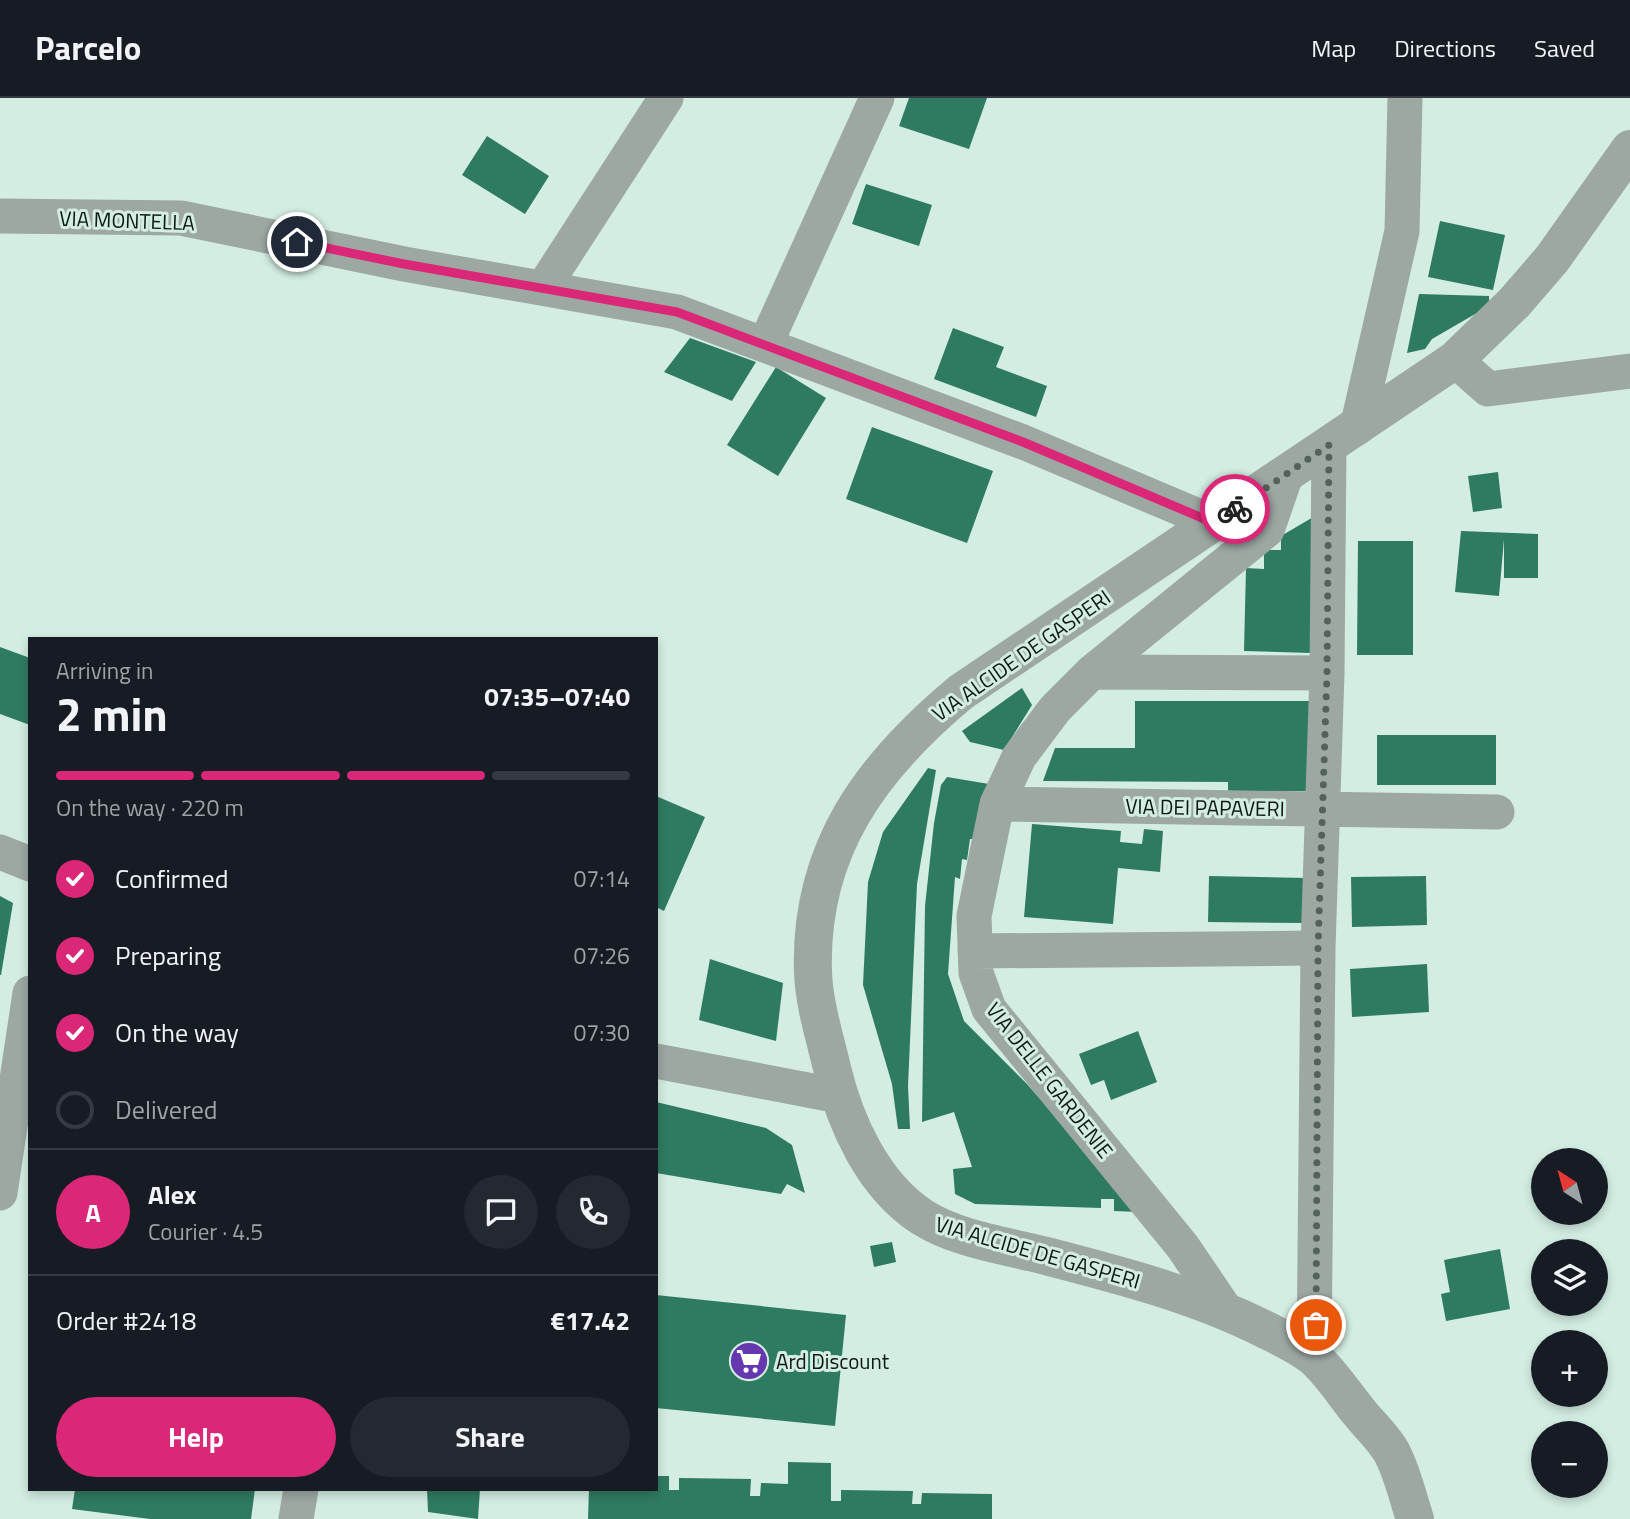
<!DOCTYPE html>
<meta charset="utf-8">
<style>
:root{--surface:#171b24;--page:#242831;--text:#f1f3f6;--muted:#9ea1a6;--line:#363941;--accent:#db2777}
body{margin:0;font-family:"Titillium Web",sans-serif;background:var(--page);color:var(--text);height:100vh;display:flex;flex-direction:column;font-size:26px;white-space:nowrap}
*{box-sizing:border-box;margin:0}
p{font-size:23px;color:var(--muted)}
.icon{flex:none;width:38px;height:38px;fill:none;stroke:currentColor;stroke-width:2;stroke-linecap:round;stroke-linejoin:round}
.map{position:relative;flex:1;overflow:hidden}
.side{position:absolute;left:28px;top:539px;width:630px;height:854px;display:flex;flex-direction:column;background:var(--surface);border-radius:0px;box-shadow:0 4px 10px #0003}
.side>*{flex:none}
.needle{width:46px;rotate:324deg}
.fabs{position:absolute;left:1531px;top:1050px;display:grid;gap:14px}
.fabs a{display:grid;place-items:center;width:77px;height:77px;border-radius:50%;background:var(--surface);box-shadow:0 4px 10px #0003;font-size:35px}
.pin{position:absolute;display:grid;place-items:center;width:60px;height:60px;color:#fff;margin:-30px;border:4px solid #fff;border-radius:50%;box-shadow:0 2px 7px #0007}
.courier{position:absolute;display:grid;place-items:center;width:70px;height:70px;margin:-35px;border:5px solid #db2777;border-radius:50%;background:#fff;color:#222;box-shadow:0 2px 9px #0007}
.head em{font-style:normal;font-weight:700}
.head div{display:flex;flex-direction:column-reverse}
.head{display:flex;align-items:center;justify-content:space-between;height:119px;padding:0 28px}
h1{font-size:46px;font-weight:700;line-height:52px}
.bar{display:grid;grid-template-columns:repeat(4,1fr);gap:10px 7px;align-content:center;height:84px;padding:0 28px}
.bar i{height:9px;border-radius:5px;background:var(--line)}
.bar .selected{background:var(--accent)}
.bar p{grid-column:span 4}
.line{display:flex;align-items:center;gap:18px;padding:0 28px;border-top:2px solid var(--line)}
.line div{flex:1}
.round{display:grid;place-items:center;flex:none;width:74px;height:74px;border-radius:37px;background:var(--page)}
ol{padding:0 28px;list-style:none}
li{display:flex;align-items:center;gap:21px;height:77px}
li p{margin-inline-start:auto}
li .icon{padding:7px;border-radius:50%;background:var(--accent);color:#fff;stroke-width:4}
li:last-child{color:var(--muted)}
li i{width:38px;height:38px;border:4px solid var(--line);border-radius:50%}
.button{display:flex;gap:14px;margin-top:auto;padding:14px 28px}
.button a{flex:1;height:80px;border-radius:42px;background:var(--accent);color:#fff;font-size:28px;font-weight:700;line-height:80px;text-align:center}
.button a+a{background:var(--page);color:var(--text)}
header{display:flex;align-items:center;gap:42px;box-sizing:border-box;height:98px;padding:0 35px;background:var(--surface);border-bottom:2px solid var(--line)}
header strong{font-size:33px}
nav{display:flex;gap:38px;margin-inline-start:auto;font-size:24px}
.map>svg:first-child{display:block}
.building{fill:#2f7b62}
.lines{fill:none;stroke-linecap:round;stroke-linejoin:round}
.minor{stroke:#9da8a3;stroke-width:35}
.tertiary{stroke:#9da8a3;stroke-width:38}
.done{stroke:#53625b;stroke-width:7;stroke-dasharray:0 12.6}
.route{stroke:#db2777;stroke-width:9}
.labels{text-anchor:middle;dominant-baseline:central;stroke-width:6;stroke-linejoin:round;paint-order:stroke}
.street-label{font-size:21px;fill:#0e1713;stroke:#d3ede2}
.poi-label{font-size:21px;fill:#0e1713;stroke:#d3ede2;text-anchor:start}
</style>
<header>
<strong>Parcelo</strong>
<nav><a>Map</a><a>Directions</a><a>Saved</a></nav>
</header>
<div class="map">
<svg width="1630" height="1421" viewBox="0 0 1630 1421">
<rect width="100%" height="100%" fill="#d3ede2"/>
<path class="building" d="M909 0H987L969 51 899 28Z
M487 38 549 78 525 116 462 77Z
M866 86 932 107 919 148 852 126Z
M1440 123 1505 137 1493 192 1428 179Z
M1419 196 1489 198V208L1432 241 1425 251 1407 255Z
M953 230 1004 249 996 269 1047 288 1036 319 934 281Z
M690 240 756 264 732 303 664 274Z
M776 269 826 300 778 378 727 347Z
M872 329 993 373 967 445 846 401Z
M1498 374 1502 410 1473 414 1468 378Z
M1315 418 1311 555 1244 553 1246 470 1264 471V452H1281V438Z
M1461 433 1538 436V480H1504V441L1499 498 1455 494Z
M1358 443H1413V557H1357Z
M0 549 30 560V627L0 616Z
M1022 590 1032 607 1004 652 970 644 962 633Z
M1135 603H1309V693H1228V684L1043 683 1055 650H1135Z
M1377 637H1496V687H1377Z
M928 670 936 672 917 786 908 988 910 1031H898L892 986 863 887 868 784 883 734Z
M947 679 989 686 975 741H970L967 762 962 761 960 781 955 779 948 876 964 923 1027 986 1139 1114 1114 1113V1101H1101V1110L975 1106 955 1096 953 1071 972 1069 954 1014 922 1024 925 808 934 725 941 687Z
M656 698 705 719 664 813 656 809Z
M1032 726 1121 733 1120 744 1142 746 1144 731 1163 733 1160 774 1118 770 1113 826 1024 819Z
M1209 778 1307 780 1306 825 1208 824Z
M1426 778 1427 827 1352 829 1351 779Z
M0 798 13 805 1 877H0Z
M710 861 783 885 776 943 699 922Z
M1427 866 1429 914 1352 919 1350 871Z
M1138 933 1157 984 1111 1002 1104 982 1091 987 1079 956Z
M656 1004 766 1030 792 1047 805 1095 787 1086 781 1096 656 1075Z
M892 1144 896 1164 874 1169 870 1148Z
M1500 1151 1510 1211 1446 1223 1441 1196 1450 1194 1444 1162Z
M656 1197 846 1217 835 1328 656 1310Z
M788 1364 831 1365V1403H841V1392L913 1393 912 1406H921L922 1395 992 1396V1421H588L589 1391H656V1378H669V1392H679V1380L751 1381 750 1398H760L761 1385 788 1386Z
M75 1391H255L251 1421H150L72 1411Z
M427 1391H480L478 1421 428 1414Z"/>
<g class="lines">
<path class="minor" d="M0 118 181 120 404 166 677 214 1023 344 1215 425
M543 190 666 0
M765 247 877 0
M1455 262 1488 291 1630 273
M1357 330 1402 133 1405 0
M1092 574 1327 575
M997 706 1497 714
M0 754 30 766
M975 853 1318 850
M656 963 839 998
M0 1095 30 895
M1225 1211 1183 1149 989 911 976 875 974 818 997 706 1019 659 1055 611 1092 574 1267 432 1286 377
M1314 1260 1318 850 1327 575 1329 347
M296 1421 301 1391"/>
<path class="tertiary" d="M1415 1421C1408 1400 1403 1377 1393 1357 1386 1342 1370 1328 1359 1314 1344 1296 1330 1273 1312 1258 1298 1247 1280 1239 1264 1231 1196 1197 1123 1178 1050 1159 1009 1148 958 1142 922 1119 873 1087 845 1025 832 970 825 940 814 906 813 874 809 752 871 669 961 594L1455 262 1514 205 1552 161 1630 51"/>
</g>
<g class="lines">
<path class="done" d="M1235 411 1329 347 1327 575 1318 850 1316 1227"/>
<path class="route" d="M297 144 404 166 677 214 1023 344 1214 425 1235 411"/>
</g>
<defs>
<g id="supermarket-disc" transform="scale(2.0125)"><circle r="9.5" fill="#6538af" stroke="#d3ede2"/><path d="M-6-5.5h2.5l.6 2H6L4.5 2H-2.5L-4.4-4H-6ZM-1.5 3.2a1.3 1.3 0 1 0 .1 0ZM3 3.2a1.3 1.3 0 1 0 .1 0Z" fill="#fff"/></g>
</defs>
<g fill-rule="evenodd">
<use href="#supermarket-disc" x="749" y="1263"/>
</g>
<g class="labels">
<g class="street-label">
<text transform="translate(127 122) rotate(2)">VIA MONTELLA</text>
<text transform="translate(1021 557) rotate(-35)">VIA ALCIDE DE GASPERI</text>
<text transform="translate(1205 709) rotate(1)">VIA DEI PAPAVERI</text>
<text transform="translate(1050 982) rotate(52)">VIA DELLE GARDENIE</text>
<text transform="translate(1038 1154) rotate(16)">VIA ALCIDE DE GASPERI</text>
</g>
<g class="poi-label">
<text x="776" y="1263">Ard Discount</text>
</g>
</g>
</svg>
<div class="fabs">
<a><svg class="needle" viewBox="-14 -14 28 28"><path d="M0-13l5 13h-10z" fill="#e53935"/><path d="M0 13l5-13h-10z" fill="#9ea1a6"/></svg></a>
<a><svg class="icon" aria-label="layers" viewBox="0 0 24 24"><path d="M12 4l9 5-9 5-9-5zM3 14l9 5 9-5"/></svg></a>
<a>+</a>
<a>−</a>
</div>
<div class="pin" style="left:1316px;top:1227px;background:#ea580c"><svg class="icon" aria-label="bag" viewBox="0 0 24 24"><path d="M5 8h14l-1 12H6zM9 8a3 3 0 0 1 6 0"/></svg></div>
<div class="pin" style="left:297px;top:144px;background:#1f2937"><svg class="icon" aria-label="home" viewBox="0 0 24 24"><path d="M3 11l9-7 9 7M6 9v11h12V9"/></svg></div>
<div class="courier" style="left:1235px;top:411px"><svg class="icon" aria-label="bike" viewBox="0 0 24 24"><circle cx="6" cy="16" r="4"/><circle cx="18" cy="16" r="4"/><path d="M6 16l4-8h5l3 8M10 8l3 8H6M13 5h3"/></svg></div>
<section class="side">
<div class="head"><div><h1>2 min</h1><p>Arriving in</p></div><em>07:35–07:40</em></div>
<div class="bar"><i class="selected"></i><i class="selected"></i><i class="selected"></i><i></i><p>On the way · 220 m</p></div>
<ol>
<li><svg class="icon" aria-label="check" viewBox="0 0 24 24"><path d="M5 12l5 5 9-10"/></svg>Confirmed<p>07:14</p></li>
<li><svg class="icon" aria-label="check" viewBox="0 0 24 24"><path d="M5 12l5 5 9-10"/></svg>Preparing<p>07:26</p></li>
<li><svg class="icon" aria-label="check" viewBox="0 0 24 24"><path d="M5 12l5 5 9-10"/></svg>On the way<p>07:30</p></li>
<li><i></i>Delivered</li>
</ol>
<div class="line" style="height:126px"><b class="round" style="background:var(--accent);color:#fff">A</b><div><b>Alex</b><p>Courier · 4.5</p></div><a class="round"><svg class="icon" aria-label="chat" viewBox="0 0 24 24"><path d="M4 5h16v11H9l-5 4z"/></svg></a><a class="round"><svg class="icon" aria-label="phone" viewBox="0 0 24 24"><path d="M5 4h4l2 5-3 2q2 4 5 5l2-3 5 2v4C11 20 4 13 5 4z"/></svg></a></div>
<div class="line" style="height:91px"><div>Order #2418</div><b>€17.42</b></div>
<div class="button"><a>Help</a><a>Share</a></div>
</section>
</div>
